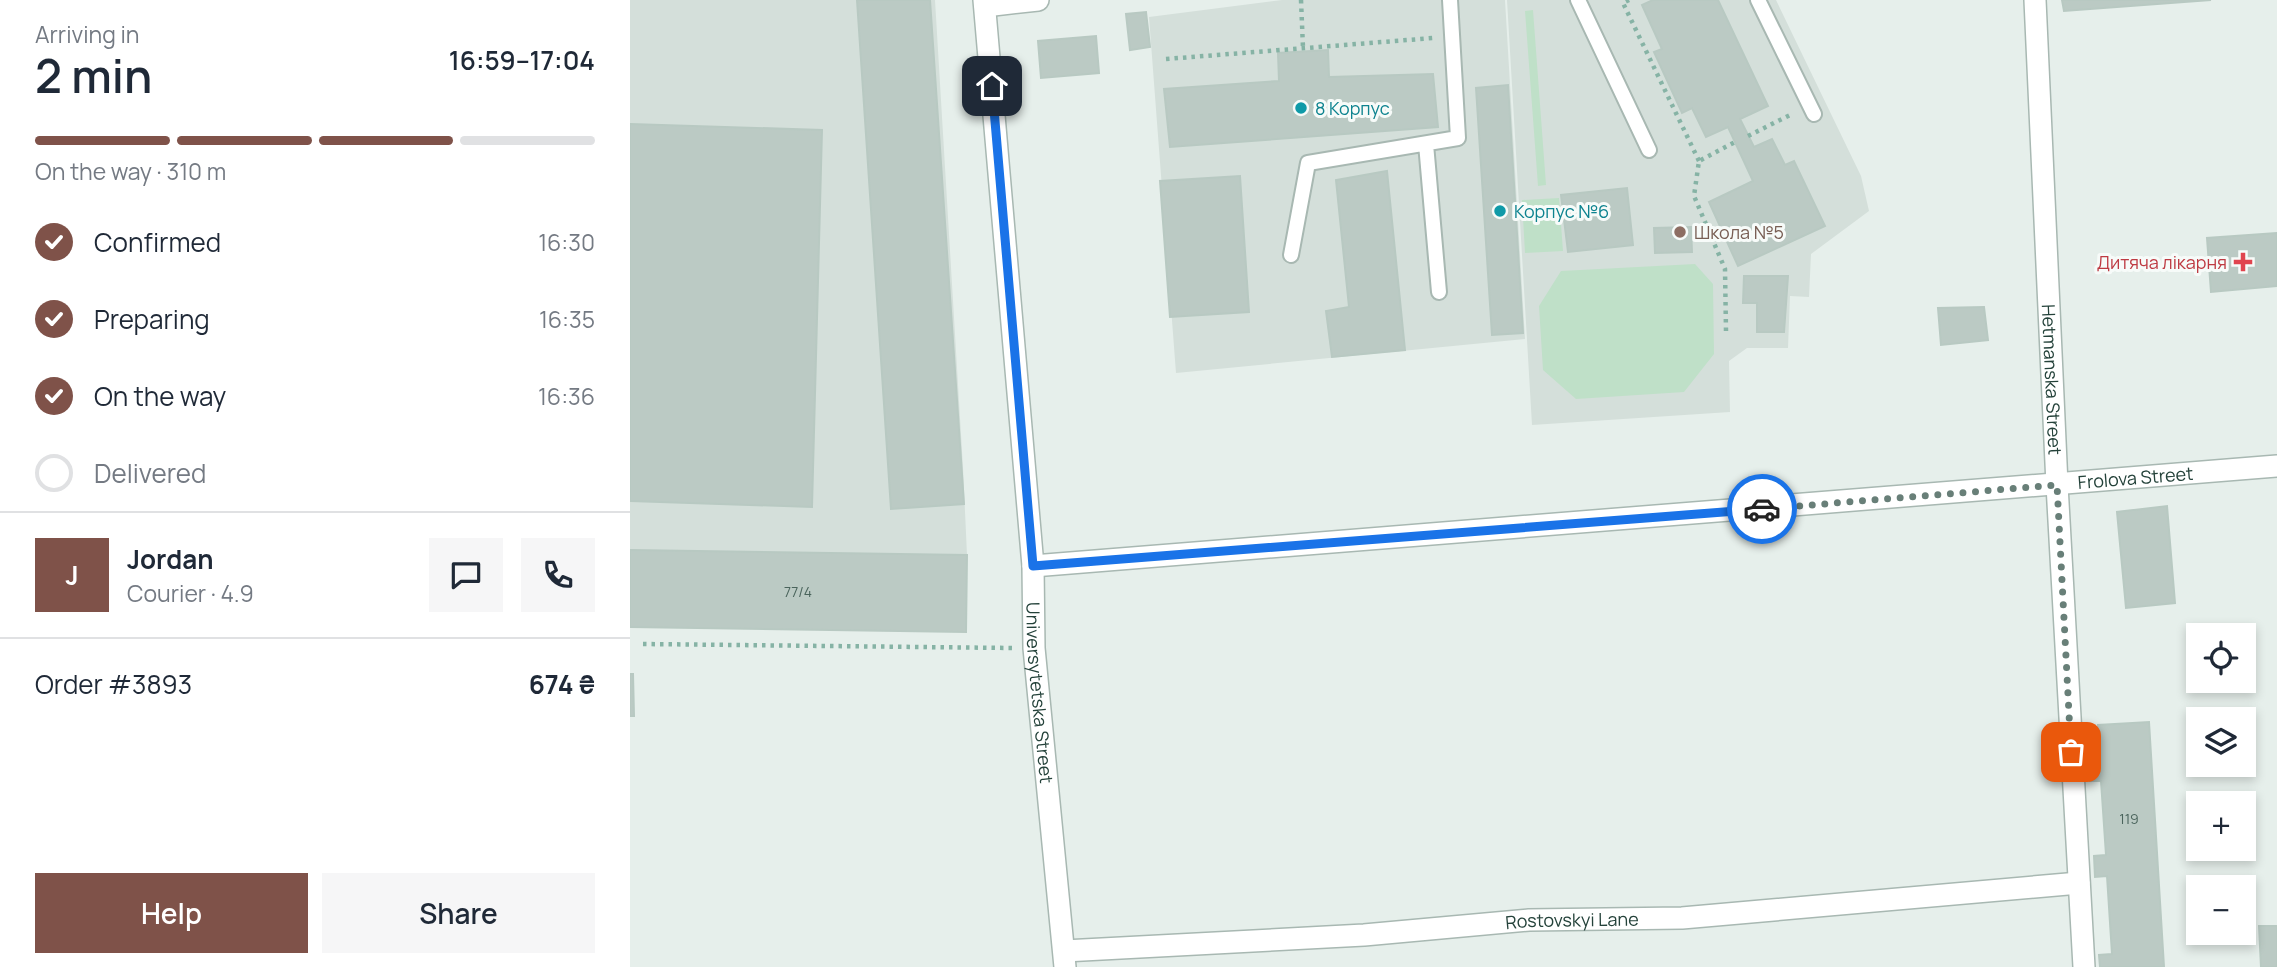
<!DOCTYPE html>
<meta charset="utf-8">
<style>
:root{--surface:#fff;--page:#f6f6f7;--text:#1f2937;--muted:#747a83;--line:#e0e1e3;--accent:#7f5249}
body{margin:0;font-family:Manrope,sans-serif;background:var(--page);color:var(--text);height:100vh;display:flex;flex-direction:column;font-size:26px;white-space:nowrap}
*{box-sizing:border-box;margin:0}
p{font-size:23px;color:var(--muted)}
.icon{flex:none;width:38px;height:38px;fill:none;stroke:currentColor;stroke-width:2;stroke-linecap:round;stroke-linejoin:round}
.map{position:relative;flex:1;overflow:hidden}
.panel{display:flex;flex-direction:column;background:var(--surface);width:630px}
.panel>*{flex:none}
.controls{position:absolute;left:1556px;top:623px;display:grid;gap:14px}
.controls a{display:grid;place-items:center;width:70px;height:70px;border-radius:0px;background:var(--surface);box-shadow:0 4px 10px #0003;font-size:35px}
.pin{position:absolute;display:grid;place-items:center;width:60px;height:60px;color:#fff;margin:-30px;border-radius:14px;box-shadow:0 4px 10px #0006}
.courier{position:absolute;display:grid;place-items:center;width:70px;height:70px;margin:-35px;border:5px solid #1a73e8;border-radius:50%;background:#fff;color:#222;box-shadow:0 2px 9px #0007}
.summary em{font-style:normal;font-weight:600}
.summary div{display:flex;flex-direction:column-reverse}
.summary{display:flex;align-items:center;justify-content:space-between;height:119px;padding:0 35px}
h1{font-size:46px;font-weight:600;line-height:52px}
.bar{display:grid;grid-template-columns:repeat(4,1fr);gap:10px 7px;align-content:center;height:84px;padding:0 35px}
.bar i{height:9px;border-radius:5px;background:var(--line)}
.bar .current{background:var(--accent)}
.bar p{grid-column:span 4}
.line{display:flex;align-items:center;gap:18px;padding:0 35px;border-top:2px solid var(--line)}
.line div{flex:1}
.round{display:grid;place-items:center;flex:none;width:74px;height:74px;border-radius:0px;background:var(--page)}
ol{padding:0 35px;list-style:none}
li{display:flex;align-items:center;gap:21px;height:77px}
li p{margin-inline-start:auto}
li .icon{padding:7px;border-radius:50%;background:var(--accent);color:#fff;stroke-width:4}
li:last-child{color:var(--muted)}
li i{width:38px;height:38px;border:4px solid var(--line);border-radius:50%}
.cta{display:flex;gap:14px;margin-top:auto;padding:14px 35px}
.cta a{flex:1;height:80px;border-radius:0px;background:var(--accent);color:#fff;font-size:28px;font-weight:600;line-height:80px;text-align:center}
.cta a+a{background:var(--page);color:var(--text)}
main{display:flex;flex:1;min-height:0}
.map>svg:first-child{display:block}
.built{fill:#d4dfda}
.green{fill:#bfe0c8}
.building{fill:#bbcac4;stroke:#b8c9c2;stroke-width:2}
.lines{fill:none;stroke-linecap:round;stroke-linejoin:round}
.service-casing{stroke:#a8b8b2;stroke-width:18}
.minor-casing{stroke:#a8b8b2;stroke-width:24}
.path{stroke:#86b3a5;stroke-width:4.5;stroke-dasharray:3.5 5;stroke-linecap:butt}
.service{stroke:#fff;stroke-width:14}
.minor{stroke:#fff;stroke-width:21}
.done{stroke:#687f78;stroke-width:7;stroke-dasharray:0 12.6}
.route{stroke:#1a73e8;stroke-width:9}
.culture-dot{fill:#0f9aa8;stroke:#f7fbf9;stroke-width:2.5}
.education-dot{fill:#8d6e63;stroke:#f7fbf9;stroke-width:2.5}
.health-dot{fill:#e0444e;stroke:#f7fbf9;stroke-width:2.5}
.labels{text-anchor:middle;dominant-baseline:central;stroke-width:6;stroke-linejoin:round;paint-order:stroke}
.number-label{font-size:14px;fill:#4a645c}
.culture-label{font-size:18px;fill:#0d838f;stroke:#f7fbf9;text-anchor:start}
.education-label{font-size:18px;fill:#785e54;stroke:#f7fbf9;text-anchor:start}
.health-label{font-size:18px;fill:#be3a42;stroke:#f7fbf9;text-anchor:end}
.street-label{font-size:18px;fill:#24423a;stroke:#f7fbf9}
</style>
<main>
<section class="panel">
<div class="summary"><div><h1>2 min</h1><p>Arriving in</p></div><em>16:59–17:04</em></div>
<div class="bar"><i class="current"></i><i class="current"></i><i class="current"></i><i></i><p>On the way · 310 m</p></div>
<ol>
<li><svg class="icon" aria-label="check" viewBox="0 0 24 24"><path d="M5 12l5 5 9-10"/></svg>Confirmed<p>16:30</p></li>
<li><svg class="icon" aria-label="check" viewBox="0 0 24 24"><path d="M5 12l5 5 9-10"/></svg>Preparing<p>16:35</p></li>
<li><svg class="icon" aria-label="check" viewBox="0 0 24 24"><path d="M5 12l5 5 9-10"/></svg>On the way<p>16:36</p></li>
<li><i></i>Delivered</li>
</ol>
<div class="line" style="height:126px"><b class="round" style="background:var(--accent);color:#fff">J</b><div><b>Jordan</b><p>Courier · 4.9</p></div><a class="round"><svg class="icon" aria-label="chat" viewBox="0 0 24 24"><path d="M4 5h16v11H9l-5 4z"/></svg></a><a class="round"><svg class="icon" aria-label="phone" viewBox="0 0 24 24"><path d="M5 4h4l2 5-3 2q2 4 5 5l2-3 5 2v4C11 20 4 13 5 4z"/></svg></a></div>
<div class="line" style="height:91px"><div>Order #3893</div><b>674 ₴</b></div>
<div class="cta"><a>Help</a><a>Share</a></div>
</section>
<div class="map">
<svg width="1647" height="967" viewBox="0 0 1647 967">
<rect width="100%" height="100%" fill="#e6efeb"/>
<path class="built" d="M0 0H305L333 468 337 555 336 632 0 627Z
M652 0H875L895 339 546 373 519 17Z
M877 0H1146L1231 176 1239 211 1181 254 1179 297 1160 296 1158 348H1117L1099 361 1100 412 902 425Z"/>
<path class="green" d="M903 10 916 185 908 186 895 11Z
M929 198 933 251 895 253 892 200Z
M1065 264 1083 284 1084 354 1054 392 946 399 913 370 909 306 931 271Z"/>
<path class="building" d="M227 0H300L334 504 261 509Z
M1023 0H1088L1138 106 1110 119 1124 147 1142 139 1155 165 1164 161 1195 226 1108 266 1079 202 1123 181 1098 127 1076 137 1062 108 1052 113 1024 52 1032 49 1012 5Z
M1432 0H1581L1434 11Z
M516 12 520 47 500 50 496 14Z
M466 36 469 73 411 78 408 41Z
M698 50 699 77 803 74 808 127 540 147 534 89 649 81 648 53Z
M878 85 893 333 862 335 846 88Z
M0 124 192 130 182 507 0 501Z
M757 171 775 350 702 357 696 311 719 307 706 180Z
M610 176 619 312 540 317 530 181Z
M997 188 1003 245 938 252 931 195Z
M1061 227 1062 252 1025 253 1024 228Z
M1647 233V286L1581 292 1577 238Z
M1114 276H1158L1154 332H1127V303H1113Z
M1354 307 1358 340 1311 345 1308 308Z
M1537 506 1545 603 1496 608 1487 512Z
M0 550 337 555 336 632 0 627Z
M0 674H3L4 716H0Z
M1519 722 1534 967H1470L1469 955 1482 954 1477 876 1465 877 1464 856 1476 855 1471 781H1460L1459 761 1470 760 1468 725Z
M1629 926H1647V967H1631Z"/>
<g class="lines">
<g class="service-casing">
<path id="service" d="M948 0 1019 150
M1128 0 1184 114
M796 144 809 292
M661 255 678 163 828 138 820 0"/>
</g>
<g class="minor-casing">
<g id="minor">
<path id="s1" d="M354 0 403 566 404 648 435 967"/>
<path id="s2" d="M1405 0 1427 485 1454 967"/>
<path d="M355 6 408 0"/>
<path id="s3" d="M403 566 1647 466"/>
<path id="s4" d="M434 951 734 935 899 920 1052 918 1449 883"/>
</g>
</g>
<path class="path" d="M671 0 673 48
M999 0 993 3 1069 161
M536 59 803 38
M1118 136 1162 114
M1096 331 1095 269 1064 196 1069 161 1105 142
M13 644 382 648"/>
<use href="#service" class="service"/>
<use href="#minor" class="minor"/>
</g>
<g class="lines">
<path class="done" d="M1132 509 1427 485 1441 752"/>
<path class="route" d="M362 86 403 566 1132 509"/>
</g>
<g class="culture-dot">
<circle cx="671" cy="108" r="7"/>
<circle cx="870" cy="211" r="7"/>
</g>
<circle class="education-dot" cx="1050" cy="232" r="7"/>
<path class="health-dot" d="M1609.5 251.5h7v7h7v7h-7v7h-7v-7h-7v-7h7z"/>
<g class="labels">
<g class="number-label">
<text x="168" y="591">77/4</text>
<text x="1499" y="818">119</text>
</g>
<g class="culture-label">
<text x="685" y="108">8 Корпус</text>
<text x="884" y="211">Корпус №6</text>
</g>
<g class="education-label">
<text x="1064" y="232">Школа №5</text>
</g>
<g class="health-label">
<text x="1597" y="262">Дитяча лікарня</text>
</g>
<g class="street-label">
<text stroke="none"><textPath href="#s2" startOffset="380">Hetmanska Street</textPath></text>
<text stroke="none"><textPath href="#s3" startOffset="1106">Frolova Street</textPath></text>
<text stroke="none"><textPath href="#s1" startOffset="695">Universytetska Street</textPath></text>
<text stroke="none"><textPath href="#s4" startOffset="509">Rostovskyi Lane</textPath></text>
</g>
</g>
</svg>
<div class="controls">
<a><svg class="icon" aria-label="locate" viewBox="0 0 24 24"><circle cx="12" cy="12" r="6"/><path d="M12 2v4M12 18v4M2 12h4M18 12h4"/></svg></a>
<a><svg class="icon" aria-label="layers" viewBox="0 0 24 24"><path d="M12 4l9 5-9 5-9-5zM3 14l9 5 9-5"/></svg></a>
<a>+</a>
<a>−</a>
</div>
<div class="pin" style="left:1441px;top:752px;background:#ea580c"><svg class="icon" aria-label="bag" viewBox="0 0 24 24"><path d="M5 8h14l-1 12H6zM9 8a3 3 0 0 1 6 0"/></svg></div>
<div class="pin" style="left:362px;top:86px;background:#1f2937"><svg class="icon" aria-label="home" viewBox="0 0 24 24"><path d="M3 11l9-7 9 7M6 9v11h12V9"/></svg></div>
<div class="courier" style="left:1132px;top:509px"><svg class="icon" aria-label="car" viewBox="0 0 24 24"><path d="M5 17H2v-5l4-1 3-4h7l3 4 3 1v5h-3M9 17h6M6 11h13"/><circle cx="7" cy="17" r="2"/><circle cx="17" cy="17" r="2"/></svg></div>
</div>
</main>
